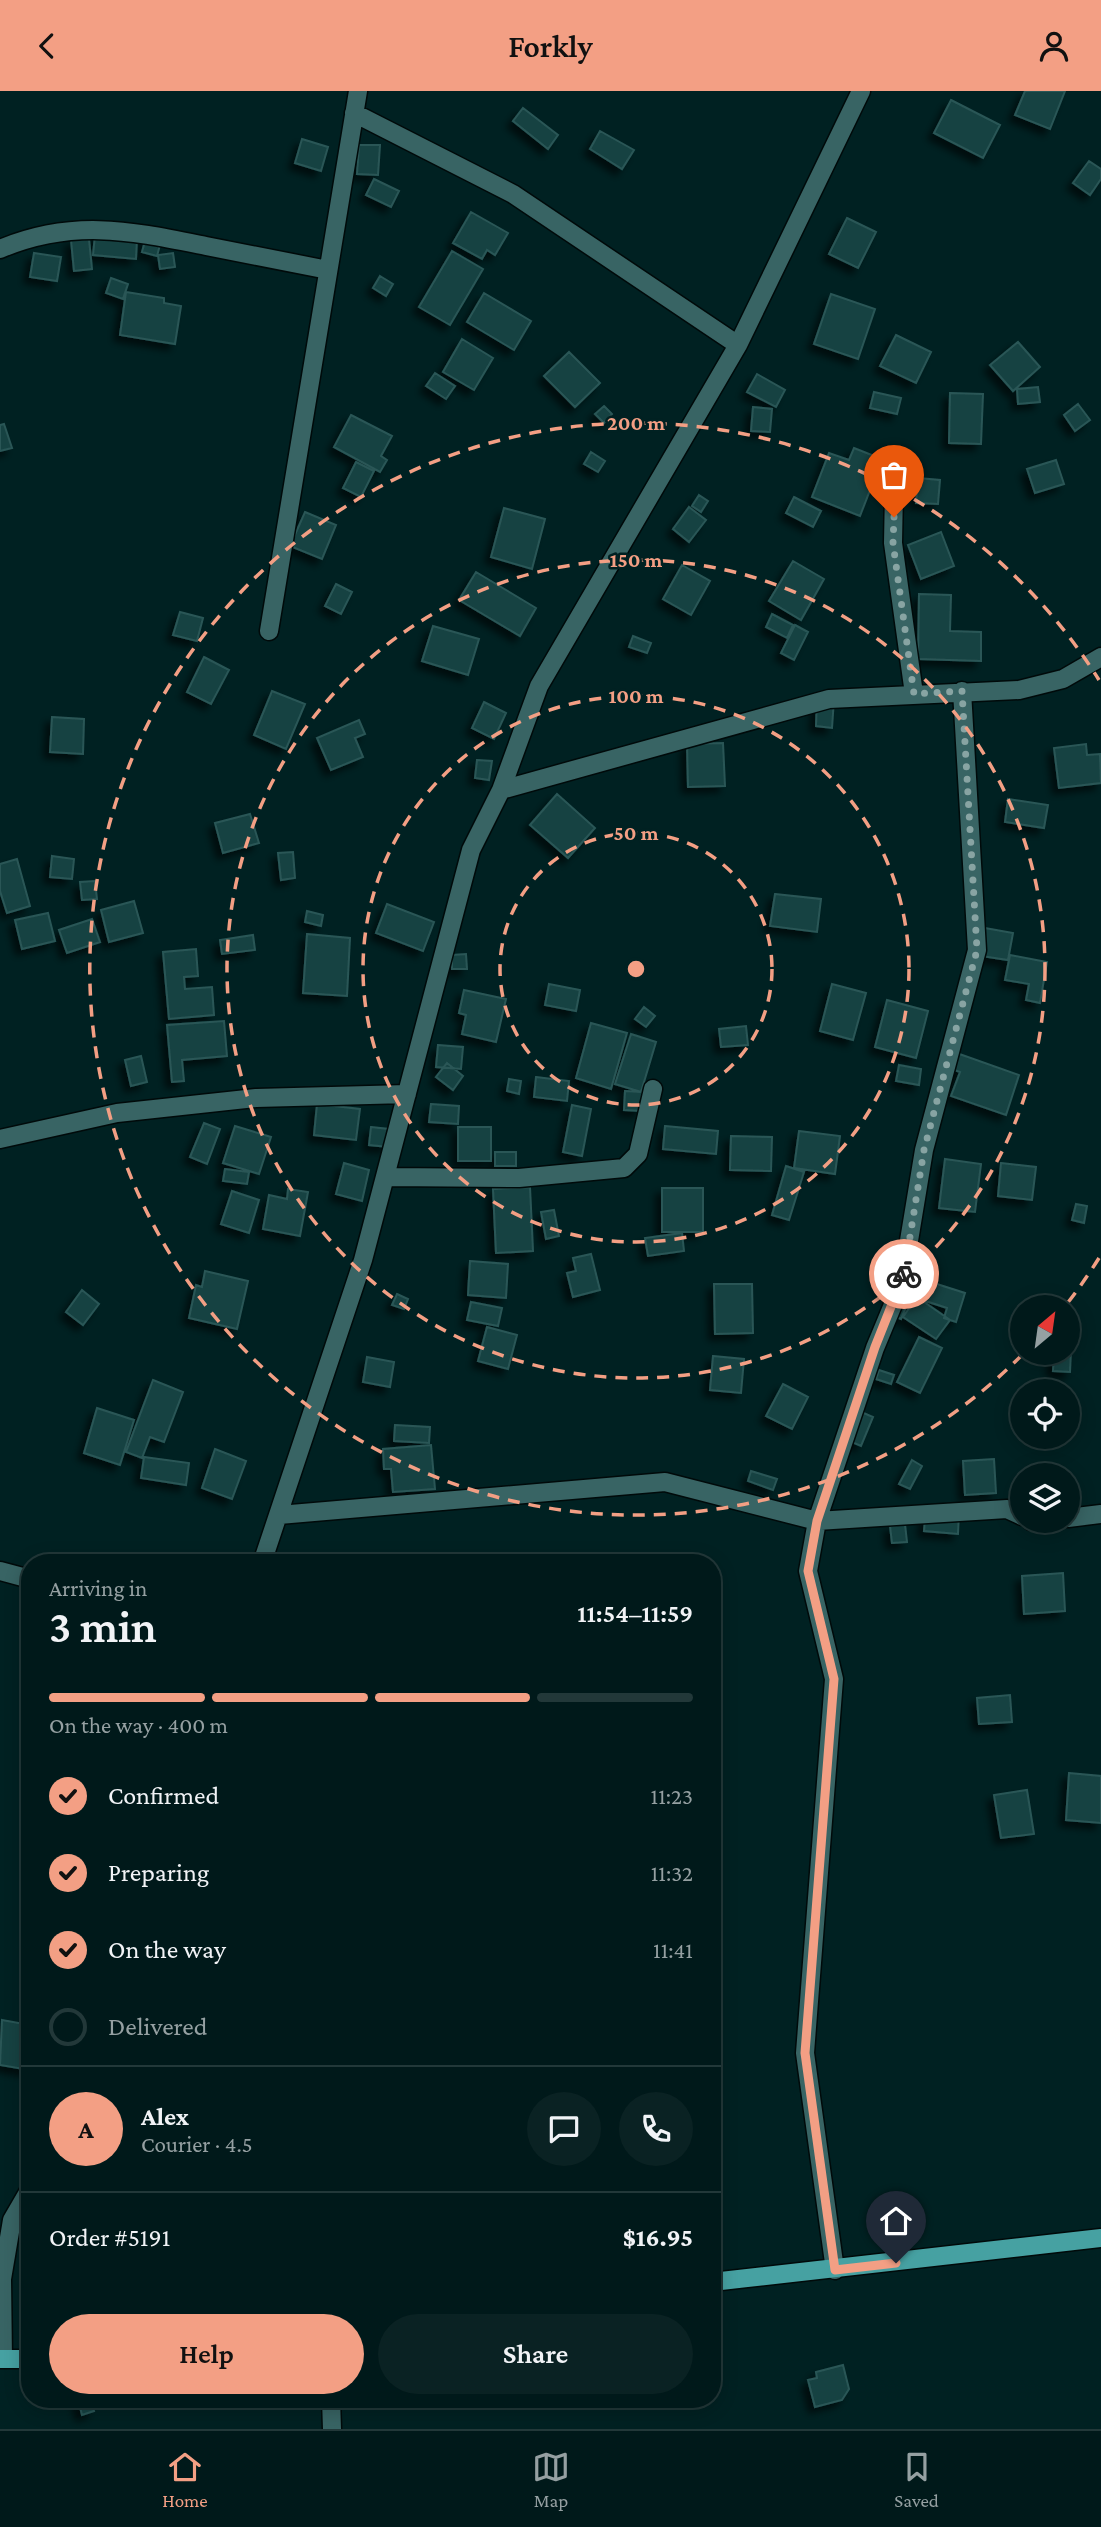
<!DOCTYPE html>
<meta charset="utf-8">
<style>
:root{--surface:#00191a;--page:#0a2223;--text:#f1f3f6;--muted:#95a0a2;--line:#223839;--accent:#f39f84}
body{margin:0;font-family:"Crimson Pro",serif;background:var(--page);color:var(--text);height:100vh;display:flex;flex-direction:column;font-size:26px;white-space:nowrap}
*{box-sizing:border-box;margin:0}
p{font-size:23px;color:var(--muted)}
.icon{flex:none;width:38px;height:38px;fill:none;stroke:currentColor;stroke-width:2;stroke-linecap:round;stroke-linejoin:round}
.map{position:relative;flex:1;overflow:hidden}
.sheet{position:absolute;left:21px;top:1463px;width:700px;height:854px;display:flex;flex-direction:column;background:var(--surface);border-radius:28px;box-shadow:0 4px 18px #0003,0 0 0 2px var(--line)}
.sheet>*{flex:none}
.needle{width:46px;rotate:29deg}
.fabs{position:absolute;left:1010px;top:1204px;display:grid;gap:14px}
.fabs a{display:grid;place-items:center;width:70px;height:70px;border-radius:50%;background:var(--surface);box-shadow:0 4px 18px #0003,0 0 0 2px var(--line);font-size:35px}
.pin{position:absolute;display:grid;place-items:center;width:60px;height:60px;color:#fff;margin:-72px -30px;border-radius:50% 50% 50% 0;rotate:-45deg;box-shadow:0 0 7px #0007}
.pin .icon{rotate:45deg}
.courier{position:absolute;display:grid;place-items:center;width:70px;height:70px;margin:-35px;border:5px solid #f39f84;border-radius:50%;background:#fff;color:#222;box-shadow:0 2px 9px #0007}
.head em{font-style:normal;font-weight:600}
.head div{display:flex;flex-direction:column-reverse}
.head{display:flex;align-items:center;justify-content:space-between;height:119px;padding:0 28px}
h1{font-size:46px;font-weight:600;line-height:52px}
.bar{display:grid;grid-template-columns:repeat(4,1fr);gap:10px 7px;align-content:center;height:84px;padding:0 28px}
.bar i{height:9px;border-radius:5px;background:var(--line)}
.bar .current{background:var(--accent)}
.bar p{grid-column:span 4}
.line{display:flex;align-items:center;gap:18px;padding:0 28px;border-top:2px solid var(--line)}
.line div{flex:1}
.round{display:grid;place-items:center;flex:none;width:74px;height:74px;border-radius:37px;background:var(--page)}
ol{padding:0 28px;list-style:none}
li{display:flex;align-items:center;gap:21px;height:77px}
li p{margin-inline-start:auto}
li .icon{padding:7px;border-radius:50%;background:var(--accent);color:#111;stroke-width:4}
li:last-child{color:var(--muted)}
li i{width:38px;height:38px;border:4px solid var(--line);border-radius:50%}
.button{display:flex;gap:14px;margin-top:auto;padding:14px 28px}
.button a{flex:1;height:80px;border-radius:42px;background:var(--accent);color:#111;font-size:28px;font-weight:600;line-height:80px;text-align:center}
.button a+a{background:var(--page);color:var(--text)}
header{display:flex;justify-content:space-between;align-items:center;height:91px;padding:0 28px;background:var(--accent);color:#111;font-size:32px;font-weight:600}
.tabs{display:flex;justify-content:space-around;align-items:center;height:98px;border-top:2px solid var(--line);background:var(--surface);font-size:19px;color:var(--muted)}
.tabs a{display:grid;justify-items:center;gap:4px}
.tabs .current{color:var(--accent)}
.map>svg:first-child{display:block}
.building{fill:#184242;stroke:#2a5757;stroke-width:2;filter:url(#shadow)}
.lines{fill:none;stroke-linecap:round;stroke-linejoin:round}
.minor-casing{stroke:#000a0a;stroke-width:21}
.major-casing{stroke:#000a0a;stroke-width:21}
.minor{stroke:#386464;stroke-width:18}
.major{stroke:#46a1a2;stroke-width:18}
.done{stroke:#88a4a3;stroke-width:7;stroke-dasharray:0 12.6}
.route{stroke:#f39f84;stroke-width:9}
.ring{fill:none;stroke:#f39f84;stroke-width:3.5;stroke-dasharray:12 9}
.centre{fill:#f39f84;stroke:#002122;stroke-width:3.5}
.ring-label{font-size:21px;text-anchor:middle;font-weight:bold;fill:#f39f84;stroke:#002122;stroke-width:5;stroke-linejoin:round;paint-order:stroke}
</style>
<header><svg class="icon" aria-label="back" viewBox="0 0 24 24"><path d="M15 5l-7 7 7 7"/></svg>Forkly<svg class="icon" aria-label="person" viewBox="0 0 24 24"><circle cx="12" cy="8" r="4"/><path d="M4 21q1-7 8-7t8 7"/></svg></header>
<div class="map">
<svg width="1101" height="2338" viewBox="0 0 1101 2338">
<defs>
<filter id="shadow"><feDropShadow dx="-6" dy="6" stdDeviation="3.5" flood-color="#0009"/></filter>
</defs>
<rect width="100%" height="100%" fill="#002122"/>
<path class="building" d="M1025 0H1065L1050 38 1015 24Z
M951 9 1000 34 983 67 934 42Z
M523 17 558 44 548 58 513 30Z
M600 40 634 59 622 78 590 58Z
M302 48 328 56 321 80 295 72Z
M359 54H380L378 84 357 83Z
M1089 70 1101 78V88L1090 104 1073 92Z
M374 88 399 100 391 116 366 104Z
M471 121 508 142 495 164 487 159 482 168 453 152Z
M847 127 876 141 858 177 829 163Z
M95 144 137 148 136 168 93 164Z
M146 146 161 150 157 165 142 161Z
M89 148 92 178 74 180 71 149Z
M452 160 483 178 450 234 419 216Z
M34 162 61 166 57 190 30 186Z
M173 162 175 176 160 178 158 164Z
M380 185 393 193 386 205 373 197Z
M111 187 128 193 123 208 106 202Z
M126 201 164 207V212L181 215 175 253 120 244Z
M484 202 531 230 514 259 467 231Z
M831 203 875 218 858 268 814 253Z
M896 244 931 261 916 292 880 275Z
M462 248 493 267 474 299 443 281Z
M1018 251 1040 276 1013 300 990 274Z
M569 261 600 292 575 316 544 285Z
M435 282 455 295 446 308 426 295Z
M757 283 785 299 776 316 747 301Z
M1038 296 1040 311 1018 313 1017 298Z
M874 301 901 307 897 323 870 317Z
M950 302 983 303 981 353 949 352Z
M1078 313 1090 329 1075 340 1064 324Z
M604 315 612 323 604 332 595 323Z
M753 316 772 318 770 341 751 340Z
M351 324 392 345 381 365 387 369 380 381 334 356Z
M4 333 12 357 0 360V334Z
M854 357 882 368 860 425 812 406 829 362 849 369Z
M591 361 605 370 598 381 584 373Z
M1056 369 1064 393 1035 402 1027 378Z
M356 371 374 380 361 406 343 397Z
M918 387 940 389 938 413 916 412Z
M699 404 708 410 701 421 692 415Z
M794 406 821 420 813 436 786 422Z
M689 416 706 429 689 451 673 438Z
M504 417 545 428 532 478 491 466Z
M305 421 336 434 322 468 290 455Z
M941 441 954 475 921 488 908 454Z
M793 470 824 488 801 529 769 510Z
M682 474 710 490 691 524 663 508Z
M476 481 536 517 520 545 459 509Z
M336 493 352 501 341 523 325 515Z
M919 503 951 504 950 540 981 541V570L918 568Z
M180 521 203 527 197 550 173 544Z
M772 523 793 534 787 547 766 536Z
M795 534 808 541 794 569 781 562Z
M433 535 479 548 468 584 422 570Z
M633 545 651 552 647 562 629 556Z
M204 566 229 579 211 613 187 601Z
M272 600 305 613 286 658 254 644Z
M817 606 834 608 832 637 816 635Z
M484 611 506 622 494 648 472 637Z
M52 626 84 628 83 663 50 661Z
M359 629 365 643 355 647 363 666 331 679 317 647Z
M723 652 725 695 688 696 687 653Z
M1086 653 1087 664 1100 663 1101 692 1059 697 1054 657Z
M477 669 492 670 489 689 475 687Z
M557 703 595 737 568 767 530 734Z
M1008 708 1048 714 1044 737 1005 731Z
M250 723 259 752 223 762 215 732Z
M293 761 295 787 281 789 278 762Z
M52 765 74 768 72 788 50 786Z
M17 768 30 815 7 822 0 800V773Z
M95 790 97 808 82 809 80 791Z
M775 803 821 808 817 841 770 835Z
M134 810 143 842 109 851 101 819Z
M387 813 434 831 423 860 376 842Z
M307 820 323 824 321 835 305 831Z
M48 822 55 850 22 858 15 829Z
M92 828 100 851 67 862 59 839Z
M985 837 1013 842 1008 869 981 865Z
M307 843 350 847 347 905 303 902Z
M253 844 255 859 222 863 220 849Z
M196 858 198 885 184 886 185 898 212 896 214 924 169 928 163 861Z
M466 863 467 878H452V864Z
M1010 864 1047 871 1040 912 1026 909 1029 893 1005 889Z
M549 893 580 899 576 920 545 914Z
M832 893 866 902 853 949 820 940Z
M464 899 506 908 496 951 462 943 466 924 459 922Z
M887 909 928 920 916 967 875 956Z
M644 916 655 925 646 936 635 928Z
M224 930 227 965 182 969 184 990 172 991 167 934Z
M591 932 627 942 611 998 576 987Z
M746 935 748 954 721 956 719 938Z
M631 943 656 951 641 1001 615 993Z
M438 954 463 956 461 978 436 976Z
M951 960 1019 984 1006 1024 951 1005 960 981 946 976Z
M141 965 147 991 131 995 125 969Z
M447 972 463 985 453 999 436 986Z
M899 974 921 978 919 994 896 990Z
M536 986 569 990 567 1010 534 1006Z
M509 988 521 990 519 1003 507 1000Z
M625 1000 642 1001 641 1020 624 1019Z
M317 1013 360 1018 356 1049 314 1044Z
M431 1013 459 1015 458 1033 429 1031Z
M572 1014 591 1018 582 1065 563 1061Z
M204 1032 220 1038 207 1073 190 1066Z
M235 1035 271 1046 259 1083 223 1072Z
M665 1035 718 1040 716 1063 663 1058Z
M371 1036 389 1038 388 1056 369 1054Z
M458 1036H491V1070H458Z
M799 1040 840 1045 835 1083 794 1077Z
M731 1045 772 1046 771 1080 730 1079Z
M495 1061H516V1075H495Z
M945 1068 981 1073 975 1121 939 1117Z
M344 1072 369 1079 362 1110 336 1103Z
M1001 1072 1036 1076 1032 1109 998 1105Z
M786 1075 804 1081 789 1129 772 1124Z
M225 1078 249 1081 247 1093 223 1090Z
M530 1096 533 1160 496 1162 493 1098Z
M662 1097H703V1141H662Z
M288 1098 308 1101 300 1145 263 1138 269 1104 287 1108Z
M232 1100 259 1109 249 1142 221 1133Z
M1076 1113 1087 1115 1084 1132 1072 1129Z
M554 1119 559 1145 546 1148 541 1121Z
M682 1142 684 1160 648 1165 645 1147Z
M591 1163 600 1199 573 1206 567 1182 576 1180 573 1167Z
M470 1170 508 1173 506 1207 468 1204Z
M205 1180 248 1190 237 1238 189 1227 196 1194 202 1196Z
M918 1187 965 1202 956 1231 944 1227 947 1217 913 1206Z
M714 1193H752L753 1242 715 1243Z
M902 1193 914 1197 901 1228 890 1224Z
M82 1199 99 1213 83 1234 66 1221Z
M397 1203 408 1208 404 1218 392 1214Z
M917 1206 950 1229 936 1248 903 1226Z
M471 1211 502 1217 498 1235 467 1229Z
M487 1236 517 1244 508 1278 478 1270Z
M919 1246 942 1257 920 1302 897 1291Z
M1068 1260H1071L1070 1281 1053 1280 1054 1262Z
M713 1265 744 1268 741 1302 710 1299Z
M367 1266 394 1271 390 1296 363 1291Z
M879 1279 894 1284 891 1293 876 1288Z
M153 1289 183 1301 164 1351 150 1346 142 1367 126 1361Z
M783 1293 808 1306 792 1338 766 1325Z
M97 1317 134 1329 120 1374 84 1362Z
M859 1320 873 1326 861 1355 847 1349Z
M395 1334 430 1336 429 1352 394 1350Z
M431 1354 435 1398 393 1401 391 1378H384L383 1358Z
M215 1358 246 1370 232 1408 202 1397Z
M144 1366 189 1372 186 1394 141 1387Z
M994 1368 996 1402 965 1404 963 1370Z
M912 1369 922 1375 910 1398 899 1393Z
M751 1380 777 1388 773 1399 748 1390Z
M926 1417 959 1420 958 1443 924 1440Z
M905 1433 907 1451 892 1452 890 1435Z
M1063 1482 1065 1520 1024 1523 1022 1485Z
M1010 1604 1012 1631 979 1633 977 1607Z
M1069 1682 1101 1685V1732L1066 1729Z
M1027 1699 1034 1743 1001 1747 994 1704Z
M2 1929 30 1934V1979L0 1974Z
M843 2274 849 2298 842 2309 815 2316 808 2289 817 2287 816 2281Z
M78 2308H90L94 2320 82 2324Z"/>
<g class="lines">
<g class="minor-casing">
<path id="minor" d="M354 22 513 103 738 254
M0 158C74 127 131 140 206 155 247 163 288 171 328 179
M894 400 893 452 914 603
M269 540 358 0
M501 699 829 608 1019 599 1063 588 1101 566
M0 1048 117 1022 256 1007 407 1003
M387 1086 519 1087 624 1077 638 1063 653 998
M279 1424 665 1391 817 1430 1007 1418 1022 1425
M1068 1427 1101 1423
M1031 1430H1047
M262 1472 363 1169 471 759 501 699 539 595 738 254 861 0
M0 1480 30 1488
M835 2179 805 1962 834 1588 808 1480 817 1430 875 1257 902 1192 924 1059 977 859 962 600
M3 2267 2 2188 12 2129 30 2098
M331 2308 332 2338"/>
</g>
<g class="major-casing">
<path id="major" d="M712 2191 1101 2147
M0 2268H30"/>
</g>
<use href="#minor" class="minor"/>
<use href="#major" class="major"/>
</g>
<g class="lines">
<path class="done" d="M894 426 893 452 914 603 962 600 977 859 924 1059 904 1183"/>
<path class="route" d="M896 2172 835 2179 805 1962 834 1588 808 1480 817 1430 875 1256 904 1183"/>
</g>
<g class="ring">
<circle cx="636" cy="878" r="136"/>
<circle cx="636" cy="878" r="273"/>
<circle cx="636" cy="878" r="409"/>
<path d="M1099 1167A546 546 0 0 1 1066 1214M1022 1264A546 546 0 1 1 1099 589"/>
</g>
<circle cx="636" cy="878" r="10" class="centre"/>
<g class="ring-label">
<text x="636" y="339">200 m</text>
<text x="636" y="476">150 m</text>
<text x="636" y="612">100 m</text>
<text x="636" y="749">50 m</text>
</g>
</svg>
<div class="fabs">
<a><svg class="needle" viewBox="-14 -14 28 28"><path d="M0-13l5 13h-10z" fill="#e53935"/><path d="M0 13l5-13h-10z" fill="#95a0a2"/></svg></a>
<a><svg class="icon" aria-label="locate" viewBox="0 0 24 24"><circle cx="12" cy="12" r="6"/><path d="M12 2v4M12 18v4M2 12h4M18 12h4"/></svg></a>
<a><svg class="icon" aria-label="layers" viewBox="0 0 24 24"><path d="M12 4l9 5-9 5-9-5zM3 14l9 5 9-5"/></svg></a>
</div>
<div class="pin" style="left:894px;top:426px;background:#ea580c"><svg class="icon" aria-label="bag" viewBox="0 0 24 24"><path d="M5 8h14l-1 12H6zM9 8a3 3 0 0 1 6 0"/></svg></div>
<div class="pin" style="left:896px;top:2172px;background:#1f2937"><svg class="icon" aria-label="home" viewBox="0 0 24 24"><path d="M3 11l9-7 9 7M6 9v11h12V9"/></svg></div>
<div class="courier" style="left:904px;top:1183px"><svg class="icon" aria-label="bike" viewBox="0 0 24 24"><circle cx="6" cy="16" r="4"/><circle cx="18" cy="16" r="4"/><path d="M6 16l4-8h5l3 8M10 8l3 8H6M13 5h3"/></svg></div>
<section class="sheet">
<div class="head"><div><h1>3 min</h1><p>Arriving in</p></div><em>11:54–11:59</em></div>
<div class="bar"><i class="current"></i><i class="current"></i><i class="current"></i><i></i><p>On the way · 400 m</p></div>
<ol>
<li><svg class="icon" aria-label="check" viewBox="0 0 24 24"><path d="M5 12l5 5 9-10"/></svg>Confirmed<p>11:23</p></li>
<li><svg class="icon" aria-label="check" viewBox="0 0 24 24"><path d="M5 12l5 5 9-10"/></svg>Preparing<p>11:32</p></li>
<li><svg class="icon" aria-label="check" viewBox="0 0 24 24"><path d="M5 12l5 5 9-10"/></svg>On the way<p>11:41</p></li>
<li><i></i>Delivered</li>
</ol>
<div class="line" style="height:126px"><b class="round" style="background:var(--accent);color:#111">A</b><div><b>Alex</b><p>Courier · 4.5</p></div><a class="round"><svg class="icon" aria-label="chat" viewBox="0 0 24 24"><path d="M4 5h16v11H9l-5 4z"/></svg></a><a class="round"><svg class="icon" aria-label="phone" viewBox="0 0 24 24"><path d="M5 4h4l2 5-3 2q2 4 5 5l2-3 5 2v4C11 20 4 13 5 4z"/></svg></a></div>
<div class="line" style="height:91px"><div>Order #5191</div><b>$16.95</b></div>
<div class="button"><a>Help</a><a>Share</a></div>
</section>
</div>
<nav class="tabs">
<a class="current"><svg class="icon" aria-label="home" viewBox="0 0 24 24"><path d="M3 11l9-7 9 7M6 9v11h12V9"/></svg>Home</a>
<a><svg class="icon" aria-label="map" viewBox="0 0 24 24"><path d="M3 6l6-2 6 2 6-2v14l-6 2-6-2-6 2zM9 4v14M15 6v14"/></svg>Map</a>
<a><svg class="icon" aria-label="saved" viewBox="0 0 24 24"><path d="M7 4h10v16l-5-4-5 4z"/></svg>Saved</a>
</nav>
